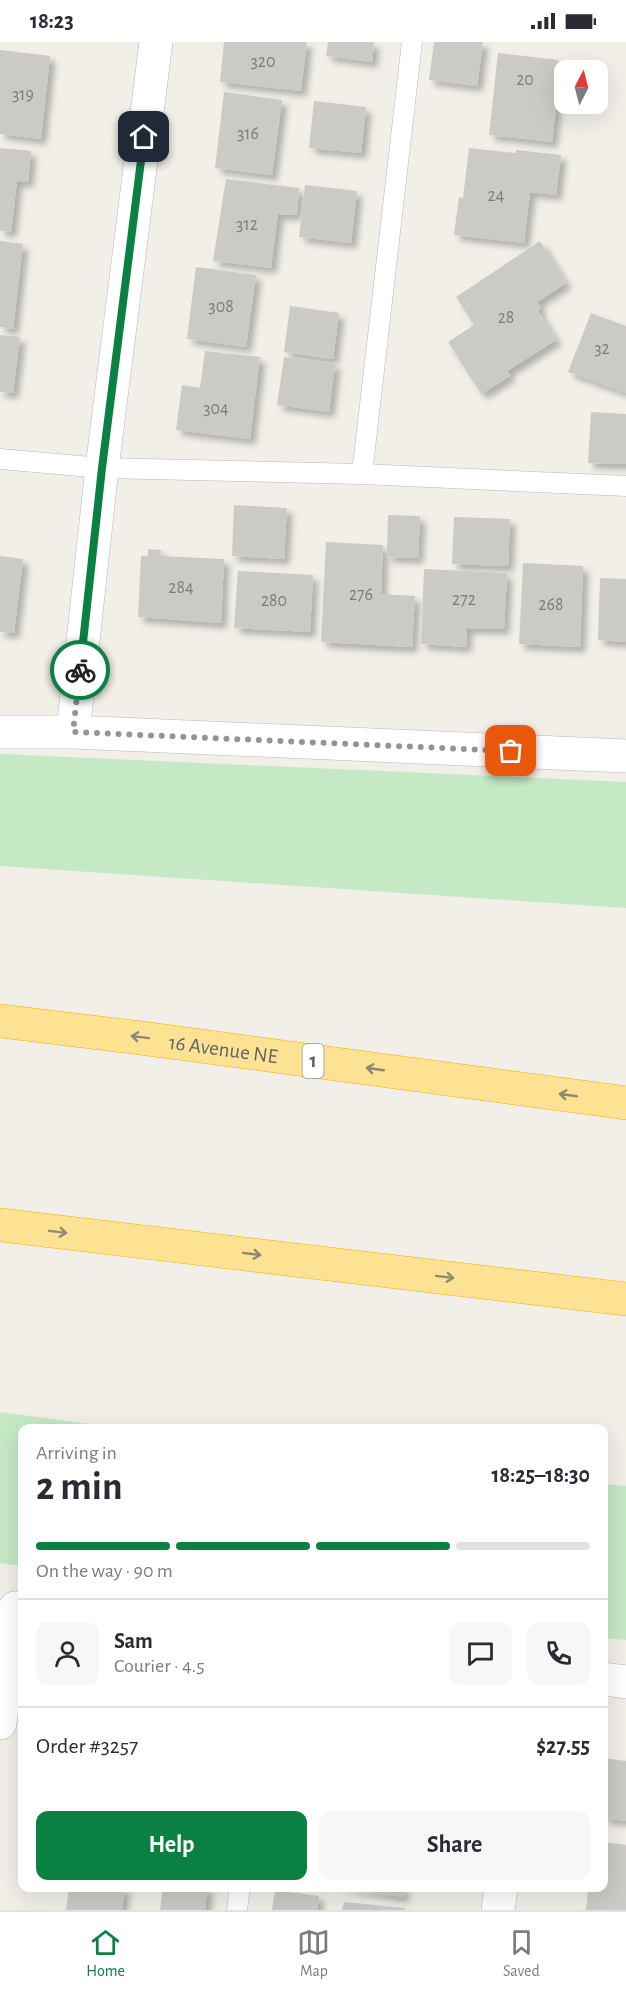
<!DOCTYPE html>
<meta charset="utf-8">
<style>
:root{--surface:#fff;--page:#f7f7f7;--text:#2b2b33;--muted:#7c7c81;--line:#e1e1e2;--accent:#0b8043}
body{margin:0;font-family:"Alegreya Sans",sans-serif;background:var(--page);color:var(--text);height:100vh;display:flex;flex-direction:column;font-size:22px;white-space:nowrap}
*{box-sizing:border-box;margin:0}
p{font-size:20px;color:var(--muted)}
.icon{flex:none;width:33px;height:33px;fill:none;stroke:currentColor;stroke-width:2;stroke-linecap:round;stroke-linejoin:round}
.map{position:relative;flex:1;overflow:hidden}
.drawer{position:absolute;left:18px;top:1382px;width:590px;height:468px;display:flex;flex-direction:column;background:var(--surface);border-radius:12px;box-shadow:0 6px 24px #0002}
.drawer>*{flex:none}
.needle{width:39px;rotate:7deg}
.fabs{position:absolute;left:554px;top:18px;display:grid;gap:12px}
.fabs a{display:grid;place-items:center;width:54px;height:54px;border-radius:12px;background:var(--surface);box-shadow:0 6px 24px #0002;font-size:30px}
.pin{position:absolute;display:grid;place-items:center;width:51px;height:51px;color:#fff;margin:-26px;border-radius:12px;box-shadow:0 3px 9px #0006}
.courier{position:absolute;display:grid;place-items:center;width:60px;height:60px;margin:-30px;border:4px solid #0b8043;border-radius:50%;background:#fff;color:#222;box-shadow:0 2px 8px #0007}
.overview em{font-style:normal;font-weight:700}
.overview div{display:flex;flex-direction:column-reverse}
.overview{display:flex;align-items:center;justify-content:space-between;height:102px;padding:0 18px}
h1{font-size:39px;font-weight:700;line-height:45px}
.bar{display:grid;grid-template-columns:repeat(4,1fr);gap:9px 6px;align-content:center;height:72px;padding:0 18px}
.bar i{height:8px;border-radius:4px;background:var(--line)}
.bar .current{background:var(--accent)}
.bar p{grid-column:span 4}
.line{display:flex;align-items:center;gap:15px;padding:0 18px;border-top:2px solid var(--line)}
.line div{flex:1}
.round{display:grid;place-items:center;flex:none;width:63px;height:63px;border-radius:12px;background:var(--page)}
.action{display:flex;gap:12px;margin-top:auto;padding:12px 18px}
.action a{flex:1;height:69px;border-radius:12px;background:var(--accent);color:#fff;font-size:24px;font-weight:700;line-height:69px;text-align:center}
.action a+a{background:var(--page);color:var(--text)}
.status{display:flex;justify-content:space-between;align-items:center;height:42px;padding:0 30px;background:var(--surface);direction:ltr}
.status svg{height:16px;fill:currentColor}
.tabs{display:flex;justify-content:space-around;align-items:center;height:84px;border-top:2px solid var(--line);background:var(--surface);font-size:16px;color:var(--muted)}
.tabs a{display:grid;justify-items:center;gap:3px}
.tabs .current{color:var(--accent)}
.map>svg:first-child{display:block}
.green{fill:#c5e8c5}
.building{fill:#cccac5;filter:url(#shadow)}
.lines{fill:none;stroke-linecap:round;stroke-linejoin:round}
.lane-casing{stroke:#b5b8bc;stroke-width:21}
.street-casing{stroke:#b5b8bc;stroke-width:34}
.highway-casing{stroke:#f9ab00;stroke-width:34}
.lane{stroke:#fff;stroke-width:20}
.street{stroke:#fff;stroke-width:33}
.highway{stroke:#fde293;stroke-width:33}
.oneway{stroke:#8e8975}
.done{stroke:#929495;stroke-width:6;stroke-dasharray:0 10.8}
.route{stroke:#0b8043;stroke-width:8}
.labels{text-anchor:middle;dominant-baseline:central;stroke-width:4.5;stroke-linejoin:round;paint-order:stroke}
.number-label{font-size:18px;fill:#7a7d7f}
.shield{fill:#fff;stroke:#8f9295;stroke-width:1.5}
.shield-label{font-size:20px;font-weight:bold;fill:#5f6368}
.street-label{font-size:21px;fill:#5f6368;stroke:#fff}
</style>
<div class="status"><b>18:23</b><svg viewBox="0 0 49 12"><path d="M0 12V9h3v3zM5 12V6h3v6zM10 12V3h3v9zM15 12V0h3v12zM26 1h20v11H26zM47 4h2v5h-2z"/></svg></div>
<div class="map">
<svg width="626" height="1868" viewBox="0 0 626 1868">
<defs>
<filter id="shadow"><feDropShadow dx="5.5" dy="5.5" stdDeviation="3" flood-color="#0004"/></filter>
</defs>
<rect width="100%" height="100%" fill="#f1efe8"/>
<path class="green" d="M0 712 626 740V866L0 824Z
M0 1370 118 1386H22V1524L0 1521Z
M603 1442 626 1444V1598L603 1596Z"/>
<path class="building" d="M224 0H307L301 49 220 40Z
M328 0H374L372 20 326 14Z
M434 0H483L477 44 429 38Z
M0 8 50 14 41 97 0 92Z
M498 11 558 18 554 57 557 58 552 100 489 93Z
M224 50 282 58 272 133 215 126Z
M314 59 366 65 361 111 309 106Z
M0 106 31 109 28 140 17 139 11 190 0 189Z
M469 106 516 111V108L561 113 556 153 530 150 524 201 454 193 459 155 463 156Z
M226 137 299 146 297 173 278 172 271 226 213 219Z
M305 143 357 149 351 201 299 195Z
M0 199 23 202 13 287 0 285Z
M540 199 566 241 537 260 541 266 538 269 556 298 507 329 510 334 481 352 448 300 474 283 456 255Z
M196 225 256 233 246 305 187 297Z
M290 264 339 271 333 317 284 310Z
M591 271 626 284V351L568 330Z
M0 293 20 295 13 351 0 350Z
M205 309 260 315 250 397 176 388 182 343 200 346Z
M284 315 335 322 329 370 277 363Z
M591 370 626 372V422L588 421Z
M234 463 287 466 284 517 232 514Z
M388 473 420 474 418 516 387 515Z
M454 475 510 477 508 524 452 522Z
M326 500 383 503 381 552 415 554 412 605 321 600Z
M148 507 161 508 160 514 224 517 221 581 138 575 141 514H148Z
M0 514 23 517 14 591 0 590Z
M523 521 583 524 580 605 519 602Z
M424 527 507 531 504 587 467 586 466 605 421 602Z
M238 529 313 533 310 590 234 586Z
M600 536 626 537V600L598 598Z
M603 1716 626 1719V1779L603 1776Z
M603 1800 626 1803V1868H586L588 1849 584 1848V1845H603Z
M69 1845H125L122 1868H66Z
M163 1845H208L205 1868H160Z
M337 1845H404L403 1855Z
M275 1848 319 1854 317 1868H272Z
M344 1860 405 1866V1868H342Z"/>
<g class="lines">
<g class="lane-casing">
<path id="lane" d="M0 417 102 426 362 432 626 444
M362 432 412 0
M237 1868 240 1845"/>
</g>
<g class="street-casing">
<path id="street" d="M156 0 102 426 73 690 626 714
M0 690H73
M603 1637 626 1640
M0 1681 15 1566
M498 1868 501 1845"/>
</g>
<g class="highway-casing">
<g id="highway">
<path id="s1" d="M0 979 141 996 626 1061"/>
<path d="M0 1183 626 1257"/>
</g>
</g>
<use href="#lane" class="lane"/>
<use href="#street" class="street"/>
<use href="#highway" class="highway"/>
</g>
<defs><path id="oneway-shaft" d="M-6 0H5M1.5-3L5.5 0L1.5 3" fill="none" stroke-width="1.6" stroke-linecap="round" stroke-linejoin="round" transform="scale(1.5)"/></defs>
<g class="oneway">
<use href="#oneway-shaft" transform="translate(140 995) rotate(-173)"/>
<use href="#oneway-shaft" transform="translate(375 1027) rotate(-172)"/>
<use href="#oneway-shaft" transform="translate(568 1053) rotate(-172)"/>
<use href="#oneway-shaft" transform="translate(58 1190) rotate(7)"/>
<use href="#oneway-shaft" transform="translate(252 1212) rotate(7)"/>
<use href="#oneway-shaft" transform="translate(445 1235) rotate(7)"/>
</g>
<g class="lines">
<path class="done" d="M80 628 73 690 511 709"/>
<path class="route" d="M80 628 102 426 144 95"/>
</g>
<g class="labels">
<g class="number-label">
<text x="263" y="20">320</text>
<text x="525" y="38">20</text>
<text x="23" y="53">319</text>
<text x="248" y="92">316</text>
<text x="496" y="154">24</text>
<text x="247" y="183">312</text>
<text x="221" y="265">308</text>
<text x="506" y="276">28</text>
<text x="602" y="307">32</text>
<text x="216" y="367">304</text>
<text x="181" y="546">284</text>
<text x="361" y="553">276</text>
<text x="464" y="558">272</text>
<text x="274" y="559">280</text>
<text x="551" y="563">268</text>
</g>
<rect class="shield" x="302.5" y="1002" width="21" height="34" rx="4.5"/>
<g class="shield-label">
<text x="313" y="1019">1</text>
</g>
<g class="street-label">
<text stroke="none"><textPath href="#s1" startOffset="225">16 Avenue NE</textPath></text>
</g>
</g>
</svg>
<div class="fabs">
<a><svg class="needle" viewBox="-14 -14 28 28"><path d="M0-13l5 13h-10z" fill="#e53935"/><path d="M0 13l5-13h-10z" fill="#7c7c81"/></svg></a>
</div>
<div class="pin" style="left:511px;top:709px;background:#ea580c"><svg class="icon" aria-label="bag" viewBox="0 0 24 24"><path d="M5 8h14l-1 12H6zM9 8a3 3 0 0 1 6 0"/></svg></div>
<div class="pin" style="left:144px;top:95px;background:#1f2937"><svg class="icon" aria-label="home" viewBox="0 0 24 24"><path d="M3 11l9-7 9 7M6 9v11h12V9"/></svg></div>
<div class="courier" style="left:80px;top:628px"><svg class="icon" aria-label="bike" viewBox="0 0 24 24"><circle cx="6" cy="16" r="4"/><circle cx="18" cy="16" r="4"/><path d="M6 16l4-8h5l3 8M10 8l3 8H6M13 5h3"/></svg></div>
<section class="drawer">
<div class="overview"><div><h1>2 min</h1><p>Arriving in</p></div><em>18:25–18:30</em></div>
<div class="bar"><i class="current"></i><i class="current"></i><i class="current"></i><i></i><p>On the way · 90 m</p></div>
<div class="line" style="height:108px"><a class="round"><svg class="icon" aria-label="person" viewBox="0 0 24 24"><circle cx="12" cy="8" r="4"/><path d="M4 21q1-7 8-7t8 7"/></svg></a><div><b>Sam</b><p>Courier · 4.5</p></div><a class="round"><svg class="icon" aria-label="chat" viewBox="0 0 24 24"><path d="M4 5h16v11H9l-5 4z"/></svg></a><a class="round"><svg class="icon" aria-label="phone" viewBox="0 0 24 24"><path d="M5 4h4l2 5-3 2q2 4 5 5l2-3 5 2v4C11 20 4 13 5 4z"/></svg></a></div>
<div class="line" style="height:78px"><div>Order #3257</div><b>$27.55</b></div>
<div class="action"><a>Help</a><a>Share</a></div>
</section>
</div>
<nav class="tabs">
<a class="current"><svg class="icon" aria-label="home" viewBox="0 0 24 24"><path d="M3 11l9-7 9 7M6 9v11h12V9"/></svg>Home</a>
<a><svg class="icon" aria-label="map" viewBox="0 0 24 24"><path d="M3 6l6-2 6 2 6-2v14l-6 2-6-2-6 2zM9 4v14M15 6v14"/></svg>Map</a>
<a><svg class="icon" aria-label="saved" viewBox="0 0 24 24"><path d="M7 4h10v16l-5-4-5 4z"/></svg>Saved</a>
</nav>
